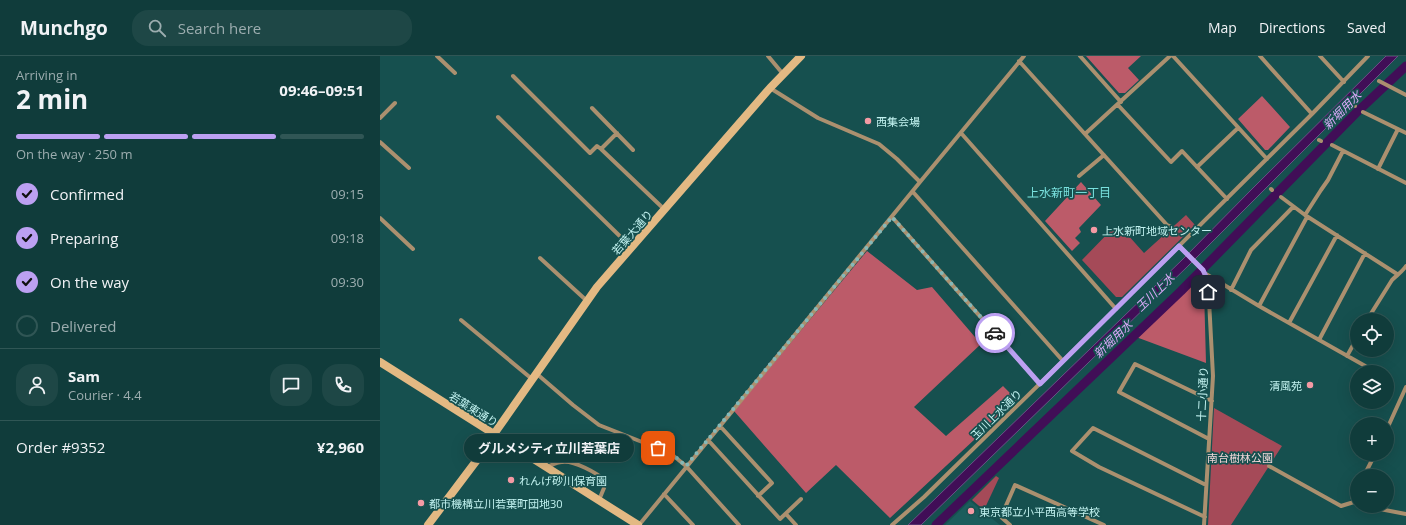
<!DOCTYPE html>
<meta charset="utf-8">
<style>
:root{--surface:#103c3b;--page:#1e4746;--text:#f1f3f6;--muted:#9cadaf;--line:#305655;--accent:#bca0f2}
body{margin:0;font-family:"Open Sans","Noto Sans JP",sans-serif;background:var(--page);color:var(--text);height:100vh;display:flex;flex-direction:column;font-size:15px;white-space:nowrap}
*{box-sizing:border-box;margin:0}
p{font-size:13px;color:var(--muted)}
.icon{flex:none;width:22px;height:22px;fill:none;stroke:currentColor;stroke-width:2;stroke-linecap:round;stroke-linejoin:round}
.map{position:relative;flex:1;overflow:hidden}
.panel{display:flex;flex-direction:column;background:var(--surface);width:380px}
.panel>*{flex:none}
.tools{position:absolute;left:970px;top:257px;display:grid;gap:8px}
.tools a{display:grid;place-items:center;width:44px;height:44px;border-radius:50%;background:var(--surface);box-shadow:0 4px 16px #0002,0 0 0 1px var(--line);font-size:20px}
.pin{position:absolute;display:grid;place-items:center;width:34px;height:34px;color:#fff;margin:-17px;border-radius:8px;box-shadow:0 2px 6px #0006}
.courier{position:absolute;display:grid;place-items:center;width:40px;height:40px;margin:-20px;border:3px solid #bca0f2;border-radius:50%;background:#fff;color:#222;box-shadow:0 1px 5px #0007}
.bubble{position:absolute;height:28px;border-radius:14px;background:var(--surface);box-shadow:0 4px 16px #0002,0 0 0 1px var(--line);font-size:13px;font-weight:700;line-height:28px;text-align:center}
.summary em{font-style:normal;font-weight:700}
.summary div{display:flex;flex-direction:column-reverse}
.summary{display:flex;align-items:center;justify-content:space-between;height:68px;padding:0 16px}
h1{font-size:26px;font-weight:700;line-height:30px}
.bar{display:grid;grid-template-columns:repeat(4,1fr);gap:6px 4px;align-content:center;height:48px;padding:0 16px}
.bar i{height:5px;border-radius:3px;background:var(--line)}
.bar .on{background:var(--accent)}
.bar p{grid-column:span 4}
.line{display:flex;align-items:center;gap:10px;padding:0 16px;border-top:1px solid var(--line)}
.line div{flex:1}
.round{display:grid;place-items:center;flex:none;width:42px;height:42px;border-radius:16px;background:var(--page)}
ol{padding:0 16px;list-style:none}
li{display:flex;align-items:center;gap:12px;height:44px}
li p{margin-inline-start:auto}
li .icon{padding:4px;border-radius:50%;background:var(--accent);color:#111;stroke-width:4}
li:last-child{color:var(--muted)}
li i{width:22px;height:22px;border:2px solid var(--line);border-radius:50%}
header{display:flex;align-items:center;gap:24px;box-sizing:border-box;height:56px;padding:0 20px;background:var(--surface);border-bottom:1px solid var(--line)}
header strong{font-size:19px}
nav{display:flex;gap:22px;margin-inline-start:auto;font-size:14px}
.search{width:280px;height:36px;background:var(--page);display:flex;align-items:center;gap:10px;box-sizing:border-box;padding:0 14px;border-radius:16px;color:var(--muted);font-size:15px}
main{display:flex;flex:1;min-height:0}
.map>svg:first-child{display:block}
.built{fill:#1b5d5c}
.green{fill:#a54a58}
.forest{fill:#bc5b69}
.water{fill:#410e57;stroke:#685285}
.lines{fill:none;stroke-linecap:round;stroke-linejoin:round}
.canal{stroke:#410e57;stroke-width:9}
.street{stroke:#ab906f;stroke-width:4}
.secondary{stroke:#e3b983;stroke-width:8}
.done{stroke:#86b9b8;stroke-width:4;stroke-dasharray:0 7.2}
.route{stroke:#bca0f2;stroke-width:5}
.poi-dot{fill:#f49aa4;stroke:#16504f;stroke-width:1.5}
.labels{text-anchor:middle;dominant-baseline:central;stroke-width:3.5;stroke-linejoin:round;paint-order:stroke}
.poi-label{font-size:11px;fill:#c2f2f0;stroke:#16504f;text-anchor:start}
.street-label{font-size:11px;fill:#c2f2f0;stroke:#16504f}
.park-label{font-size:11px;fill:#f2d6d8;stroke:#16504f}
.water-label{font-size:12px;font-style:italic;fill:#dba8f9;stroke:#16504f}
.neighbourhood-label{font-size:12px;fill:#79e1de;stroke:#16504f}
</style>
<header>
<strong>Munchgo</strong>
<div class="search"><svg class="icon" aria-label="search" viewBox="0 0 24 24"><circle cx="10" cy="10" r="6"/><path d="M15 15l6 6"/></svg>Search here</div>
<nav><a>Map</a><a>Directions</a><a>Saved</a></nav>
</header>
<main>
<section class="panel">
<div class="summary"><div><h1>2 min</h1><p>Arriving in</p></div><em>09:46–09:51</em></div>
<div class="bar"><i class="on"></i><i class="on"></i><i class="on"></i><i></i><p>On the way · 250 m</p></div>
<ol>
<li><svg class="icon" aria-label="check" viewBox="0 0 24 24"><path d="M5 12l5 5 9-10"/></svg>Confirmed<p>09:15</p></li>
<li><svg class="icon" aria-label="check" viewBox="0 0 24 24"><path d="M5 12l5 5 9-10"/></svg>Preparing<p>09:18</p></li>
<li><svg class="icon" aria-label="check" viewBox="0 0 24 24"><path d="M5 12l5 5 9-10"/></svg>On the way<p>09:30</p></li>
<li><i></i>Delivered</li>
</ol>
<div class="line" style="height:72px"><a class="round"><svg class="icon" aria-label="person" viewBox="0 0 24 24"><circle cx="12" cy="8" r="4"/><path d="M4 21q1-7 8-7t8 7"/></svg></a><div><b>Sam</b><p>Courier · 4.4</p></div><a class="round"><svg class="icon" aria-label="chat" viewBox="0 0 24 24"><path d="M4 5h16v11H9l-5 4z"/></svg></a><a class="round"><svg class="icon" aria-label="phone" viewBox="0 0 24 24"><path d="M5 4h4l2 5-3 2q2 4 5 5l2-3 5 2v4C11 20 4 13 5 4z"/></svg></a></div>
<div class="line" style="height:52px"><div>Order #9352</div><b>¥2,960</b></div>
</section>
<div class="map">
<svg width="1026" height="469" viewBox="0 0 1026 469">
<rect width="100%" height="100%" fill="#16504f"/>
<path class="built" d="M590 445 620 469H565Z"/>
<path class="green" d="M806 159 815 169 742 241H736L702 204 734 171 736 173 739 169 764 197Z
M834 352 902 390 851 469H828Z
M616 420 619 422 604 454 592 444Z"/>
<path class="forest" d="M706 0H761L748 12 759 24 745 37H739Z
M882 40 910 71 888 94H885L858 63Z
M701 126 721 149 699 172 701 176 695 182 700 187 692 195 665 165Z
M487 195 537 234 552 231 601 288 534 351 566 380 623 330 637 344 510 462 456 409 426 437 354 355Z
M818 220 824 233 826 307 756 281Z"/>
<path class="water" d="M1006 0H1018L808 210 541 469H528L803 203 873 132Z"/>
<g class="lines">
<path class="canal" d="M556 469 801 235 976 57 1026 10"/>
<path class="street" d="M57 0 75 17
M388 0 403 18
M700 0 741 46
M793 0 887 103
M880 0 932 58
M940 0 964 26
M639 5 787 169 792 171
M133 20 210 97 217 90 221 93 285 154
M999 25 1026 39
M738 49 791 106 802 95 847 143
M974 50H975
M212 52 253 94
M983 56 1026 77
M118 61 252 192
M0 62 15 47
M581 77 736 253
M705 78 790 0
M939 84 941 85
M0 86 29 112
M952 89 1026 127
M221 93 237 77
M817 111 858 72
M998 113 1018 73
M699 120 724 99
M540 126 644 0
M891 133 892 134
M533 136 683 305
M901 141 925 159 1017 218
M925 159 941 134 948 124 963 95
M512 161 660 328
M0 162 33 193
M799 190 823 214 828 225 833 320 824 469
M160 202 207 245
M826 218 879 250 987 311
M851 234 871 194 913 151
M879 250 927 161
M81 264 152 323
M987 264 1012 224C1017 219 1022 216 1026 210
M909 267 957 179
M939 284 985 197
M967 300 977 282
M157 318 193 349 219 369 290 397 306 410 359 469
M340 370 392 427 378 440
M1007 373 1026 331
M829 383 739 336 755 308 832 345
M328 384 400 463 421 443
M889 410 961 450 974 446
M167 411C172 409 177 406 182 406 193 404 218 417 225 425L224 432 219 444
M984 420 995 398
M977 433 972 440 974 446 977 448
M284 438 313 469
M984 450 1026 458
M406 458 416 469
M825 461 719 411 692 395 713 372 826 429
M259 469 540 126 517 103 499 88 438 62 390 32
M512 469 544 441 683 305 932 58 988 0
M630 469 621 461 635 429 724 469"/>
<path class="secondary" d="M0 306 258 469
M48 469 109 388 114 378 217 231 390 32 421 0"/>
</g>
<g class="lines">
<path class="done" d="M278 392 290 396 306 410 512 161 615 277"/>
<path class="route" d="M615 277 660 328 799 190 823 214 828 225V236"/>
</g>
<g class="poi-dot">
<circle cx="488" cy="65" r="4"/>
<circle cx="714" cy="174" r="4"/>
<circle cx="930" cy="329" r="4"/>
<circle cx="131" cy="424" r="4"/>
<circle cx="41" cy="447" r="4"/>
<circle cx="591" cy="455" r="4"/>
</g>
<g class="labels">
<g class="poi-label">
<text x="496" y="65">西集会場</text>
<text x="722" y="174">上水新町地域センター</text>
<text x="922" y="329" text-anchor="end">清風苑</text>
<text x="139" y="424">れんげ砂川保育園</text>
<text x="49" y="447">都市機構立川若葉町団地30</text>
<text x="599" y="455">東京都立小平西高等学校</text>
</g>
<g class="street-label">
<text transform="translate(252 176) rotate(-49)">若葉大通り</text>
<text transform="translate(822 338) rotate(-87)">十二小通り</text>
<text transform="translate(94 353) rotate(32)">若葉東通り</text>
<text transform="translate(616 358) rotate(-44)">玉川上水通り</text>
</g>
<g class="park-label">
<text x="860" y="401">南台樹林公園</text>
</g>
<g class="water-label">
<text transform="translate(962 54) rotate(-45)">新堀用水</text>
<text transform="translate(775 236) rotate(-44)">玉川上水</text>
<text transform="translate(733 283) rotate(-44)">新堀用水</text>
</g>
<g class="neighbourhood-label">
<text x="689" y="136">上水新町一丁目</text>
</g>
</g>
</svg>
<div class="tools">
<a><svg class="icon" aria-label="locate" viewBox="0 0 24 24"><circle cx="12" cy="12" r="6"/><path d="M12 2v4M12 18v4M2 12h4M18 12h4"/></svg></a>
<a><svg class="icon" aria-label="layers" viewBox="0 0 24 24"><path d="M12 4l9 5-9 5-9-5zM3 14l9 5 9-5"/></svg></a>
<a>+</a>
<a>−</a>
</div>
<div class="pin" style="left:278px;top:392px;background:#ea580c"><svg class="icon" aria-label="bag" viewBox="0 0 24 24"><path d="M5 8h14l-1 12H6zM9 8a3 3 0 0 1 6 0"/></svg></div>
<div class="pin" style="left:828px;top:236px;background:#1f2937"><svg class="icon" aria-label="home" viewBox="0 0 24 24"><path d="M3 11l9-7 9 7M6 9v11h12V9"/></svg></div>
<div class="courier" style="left:615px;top:277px"><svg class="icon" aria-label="car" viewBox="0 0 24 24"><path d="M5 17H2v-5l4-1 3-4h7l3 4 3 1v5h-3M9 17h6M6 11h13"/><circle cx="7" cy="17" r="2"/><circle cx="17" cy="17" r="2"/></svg></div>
<div class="bubble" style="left:84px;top:378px;width:170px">グルメシティ立川若葉店</div>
</div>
</main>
